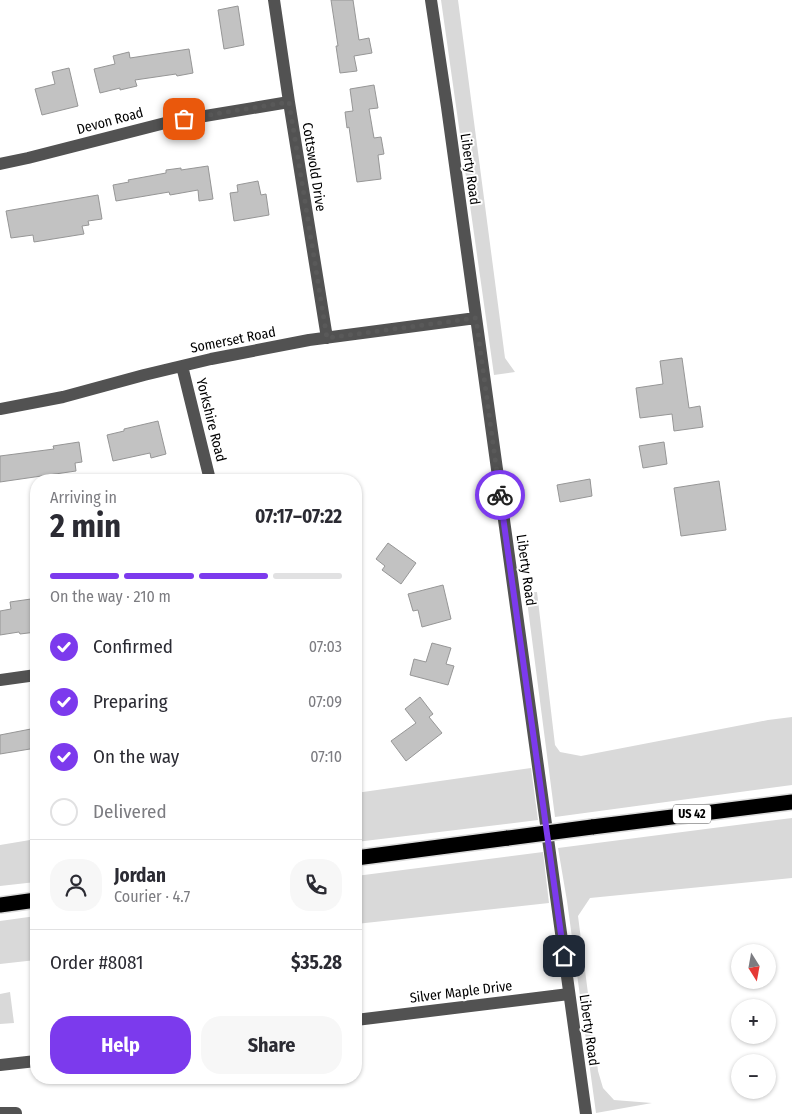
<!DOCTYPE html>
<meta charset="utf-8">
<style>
:root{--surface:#fff;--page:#f7f7f7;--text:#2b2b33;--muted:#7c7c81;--line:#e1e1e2;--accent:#7c3aed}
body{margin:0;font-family:"Fira Sans Condensed",sans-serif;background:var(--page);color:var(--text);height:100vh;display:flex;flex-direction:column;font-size:19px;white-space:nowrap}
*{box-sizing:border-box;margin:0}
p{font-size:16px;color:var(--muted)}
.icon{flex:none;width:28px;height:28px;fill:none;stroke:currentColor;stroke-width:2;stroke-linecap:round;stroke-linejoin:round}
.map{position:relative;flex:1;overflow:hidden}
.drawer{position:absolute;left:30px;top:474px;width:332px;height:610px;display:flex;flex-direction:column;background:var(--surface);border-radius:20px;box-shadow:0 1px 4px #0004}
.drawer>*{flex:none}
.needle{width:32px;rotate:169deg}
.controls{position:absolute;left:731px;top:944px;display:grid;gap:10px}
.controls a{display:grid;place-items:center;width:45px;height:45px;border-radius:50%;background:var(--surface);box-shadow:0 1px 4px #0004;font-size:25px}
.pin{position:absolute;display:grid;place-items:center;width:42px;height:42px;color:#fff;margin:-21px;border-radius:10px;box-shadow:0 2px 8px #0006}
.courier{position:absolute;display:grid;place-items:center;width:50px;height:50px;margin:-25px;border:4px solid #7c3aed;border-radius:50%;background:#fff;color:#222;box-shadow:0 1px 6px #0007}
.summary em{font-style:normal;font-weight:700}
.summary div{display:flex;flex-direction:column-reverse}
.summary{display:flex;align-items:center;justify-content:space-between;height:85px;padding:0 20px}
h1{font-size:32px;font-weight:700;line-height:38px}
.bar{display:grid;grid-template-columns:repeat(4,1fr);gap:8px 5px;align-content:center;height:60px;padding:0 20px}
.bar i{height:6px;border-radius:4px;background:var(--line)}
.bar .selected{background:var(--accent)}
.bar p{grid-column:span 4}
.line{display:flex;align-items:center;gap:12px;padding:0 20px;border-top:1px solid var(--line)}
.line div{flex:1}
.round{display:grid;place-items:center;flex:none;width:52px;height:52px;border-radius:20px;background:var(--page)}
ol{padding:0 20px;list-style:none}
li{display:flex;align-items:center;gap:15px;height:55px}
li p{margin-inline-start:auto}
li .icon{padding:5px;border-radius:50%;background:var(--accent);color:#fff;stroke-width:4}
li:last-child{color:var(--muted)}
li i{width:28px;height:28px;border:2px solid var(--line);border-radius:50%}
.button{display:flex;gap:10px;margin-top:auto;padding:10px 20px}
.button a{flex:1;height:58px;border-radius:20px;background:var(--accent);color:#fff;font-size:20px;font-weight:700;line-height:58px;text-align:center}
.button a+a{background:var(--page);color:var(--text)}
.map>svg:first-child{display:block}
.green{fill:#d9d9d9}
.building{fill:#c2c2c2;stroke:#969696}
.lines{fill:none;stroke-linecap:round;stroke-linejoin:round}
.highway-casing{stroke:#dbdbdb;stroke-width:18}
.minor{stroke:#525252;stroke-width:12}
.highway{stroke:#000;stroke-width:15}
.highway-bridge-casing{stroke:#dbdbdb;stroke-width:18;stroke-linecap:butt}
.highway-bridge{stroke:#000;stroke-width:15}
.done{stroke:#595959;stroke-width:5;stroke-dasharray:0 9}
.route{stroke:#7c3aed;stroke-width:6}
.labels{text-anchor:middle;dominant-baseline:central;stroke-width:4;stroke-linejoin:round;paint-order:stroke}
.shield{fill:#fff;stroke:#4c4c4c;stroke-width:1}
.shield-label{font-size:12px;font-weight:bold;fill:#000}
.street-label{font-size:14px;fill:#000;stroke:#fff}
</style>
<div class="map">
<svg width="792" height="1114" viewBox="0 0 792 1114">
<rect width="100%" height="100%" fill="#fff"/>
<path class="green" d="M441 0H458L505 358 515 372 494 375Z
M537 592 555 745 560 752 581 756 768 720 792 717V785L555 817 526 593Z
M531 768 538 820 356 842V793Z
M792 818V878L590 898 578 916 598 1071 603 1088 614 1100 652 1103 596 1113 567 901 558 848Z
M36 839V882L0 886V845Z
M543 852 549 903 356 924V876Z
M36 916V960L0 964V921Z
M10 992 14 1023 0 1024V994Z"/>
<path class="building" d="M331 0H353L359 40 369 38 372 53 354 56 357 71 340 73 336 46H338Z
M238 6 244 45 224 49 218 10Z
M189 49 193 73 177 76 176 74 135 80 137 86 120 90V88L100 93 94 69 115 64 113 56 129 52 130 58Z
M69 68 78 106 42 115 35 89 55 84 52 72Z
M374 85 378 108 369 109 374 138 381 137 384 154 378 155 381 179 357 182 349 127 347 128 345 112 353 111 350 89Z
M208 166 213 199 199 201 198 190 170 195 169 192 116 201 113 185 129 182 128 180 166 173V170L181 168V170Z
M258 181 261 195 266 194 269 215 234 221 230 193 238 192 237 185Z
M98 195 102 219 88 221 89 225 82 226 84 234 34 242 33 235 11 238 6 211Z
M682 358 689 408 700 406 703 427 674 431 672 414 640 418 636 388 663 384 660 361Z
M158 421 166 454 151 458 150 453 113 461 107 435 124 431V429Z
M79 442 82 462 75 463 76 471 0 482V456L54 449 53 446Z
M664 442 667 464 643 468 639 446Z
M590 479 592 496 560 502 557 485Z
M719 481 726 530 681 536 674 488Z
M388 543 416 563 401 584 382 570 385 566 376 559Z
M443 585 451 619 422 627 418 610 413 611 408 594Z
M31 599 36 632 20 634 19 632 0 635V611L11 609 10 602Z
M432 643 451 648 446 664 454 666 448 685 410 675 414 659 426 662Z
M420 697 433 714 429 717 442 733 406 761 391 741 416 723 405 709Z
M36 728V748L0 754V735Z"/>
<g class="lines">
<g class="highway-casing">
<path id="highway" d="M592 827 792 802
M356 858 508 838
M0 905 36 900"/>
</g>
<path class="minor" d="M274 0 289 102 327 338
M431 0 447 107 586 1114
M0 164 28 158 169 122 289 102
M182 366 210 480
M0 409 63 397 144 375 211 359 309 340 476 318
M0 680 36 675
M356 1020 569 994
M0 1065 36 1061
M0 1113H16V1114"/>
<use href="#highway" class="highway"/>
<g class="highway-bridge-casing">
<path id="highway-bridge" d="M508 838 592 827"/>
</g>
<use href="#highway-bridge" class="highway-bridge"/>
</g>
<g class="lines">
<path class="done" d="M184 119 289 102 327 338 476 318 500 495"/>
<path class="route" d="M500 495 564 956"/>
</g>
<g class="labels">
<rect class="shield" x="673" y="804.5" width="38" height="19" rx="4"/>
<g class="shield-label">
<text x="692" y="814">US 42</text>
</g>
<g class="street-label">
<text transform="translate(110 121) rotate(-15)">Devon Road</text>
<text transform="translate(314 167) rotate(81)">Cottswold Drive</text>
<text transform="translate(470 169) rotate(82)">Liberty Road</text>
<text transform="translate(233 340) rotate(-11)">Somerset Road</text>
<text transform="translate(211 420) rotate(76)">Yorkshire Road</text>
<text transform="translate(526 570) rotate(82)">Liberty Road</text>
<text transform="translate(461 992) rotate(-7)">Silver Maple Drive</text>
<text transform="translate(589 1030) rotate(82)">Liberty Road</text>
</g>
</g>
</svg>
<div class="controls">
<a><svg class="needle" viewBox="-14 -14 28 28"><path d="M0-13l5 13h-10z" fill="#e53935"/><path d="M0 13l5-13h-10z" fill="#7c7c81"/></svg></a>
<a>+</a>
<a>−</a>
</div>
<div class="pin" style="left:184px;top:119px;background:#ea580c"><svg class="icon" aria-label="bag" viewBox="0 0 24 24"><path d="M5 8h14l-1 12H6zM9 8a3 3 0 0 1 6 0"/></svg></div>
<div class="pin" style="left:564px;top:956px;background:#1f2937"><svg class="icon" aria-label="home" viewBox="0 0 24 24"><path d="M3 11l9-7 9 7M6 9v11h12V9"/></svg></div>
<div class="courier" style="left:500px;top:495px"><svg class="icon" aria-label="bike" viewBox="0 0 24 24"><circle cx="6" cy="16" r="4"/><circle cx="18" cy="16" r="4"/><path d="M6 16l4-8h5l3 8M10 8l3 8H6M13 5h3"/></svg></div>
<section class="drawer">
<div class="summary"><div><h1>2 min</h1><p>Arriving in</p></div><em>07:17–07:22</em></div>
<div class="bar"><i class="selected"></i><i class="selected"></i><i class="selected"></i><i></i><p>On the way · 210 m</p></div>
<ol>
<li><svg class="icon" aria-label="check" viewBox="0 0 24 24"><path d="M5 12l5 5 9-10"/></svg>Confirmed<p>07:03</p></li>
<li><svg class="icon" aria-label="check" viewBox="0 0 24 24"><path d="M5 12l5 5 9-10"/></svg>Preparing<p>07:09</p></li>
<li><svg class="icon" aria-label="check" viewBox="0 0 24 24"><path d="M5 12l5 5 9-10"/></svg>On the way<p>07:10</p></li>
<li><i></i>Delivered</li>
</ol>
<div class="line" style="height:90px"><a class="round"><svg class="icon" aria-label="person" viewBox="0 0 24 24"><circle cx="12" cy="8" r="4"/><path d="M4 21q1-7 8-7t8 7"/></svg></a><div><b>Jordan</b><p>Courier · 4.7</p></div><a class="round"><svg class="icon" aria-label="phone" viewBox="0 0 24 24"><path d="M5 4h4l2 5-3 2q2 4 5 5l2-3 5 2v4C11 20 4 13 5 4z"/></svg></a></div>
<div class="line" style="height:65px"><div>Order #8081</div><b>$35.28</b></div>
<div class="button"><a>Help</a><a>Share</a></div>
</section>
</div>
